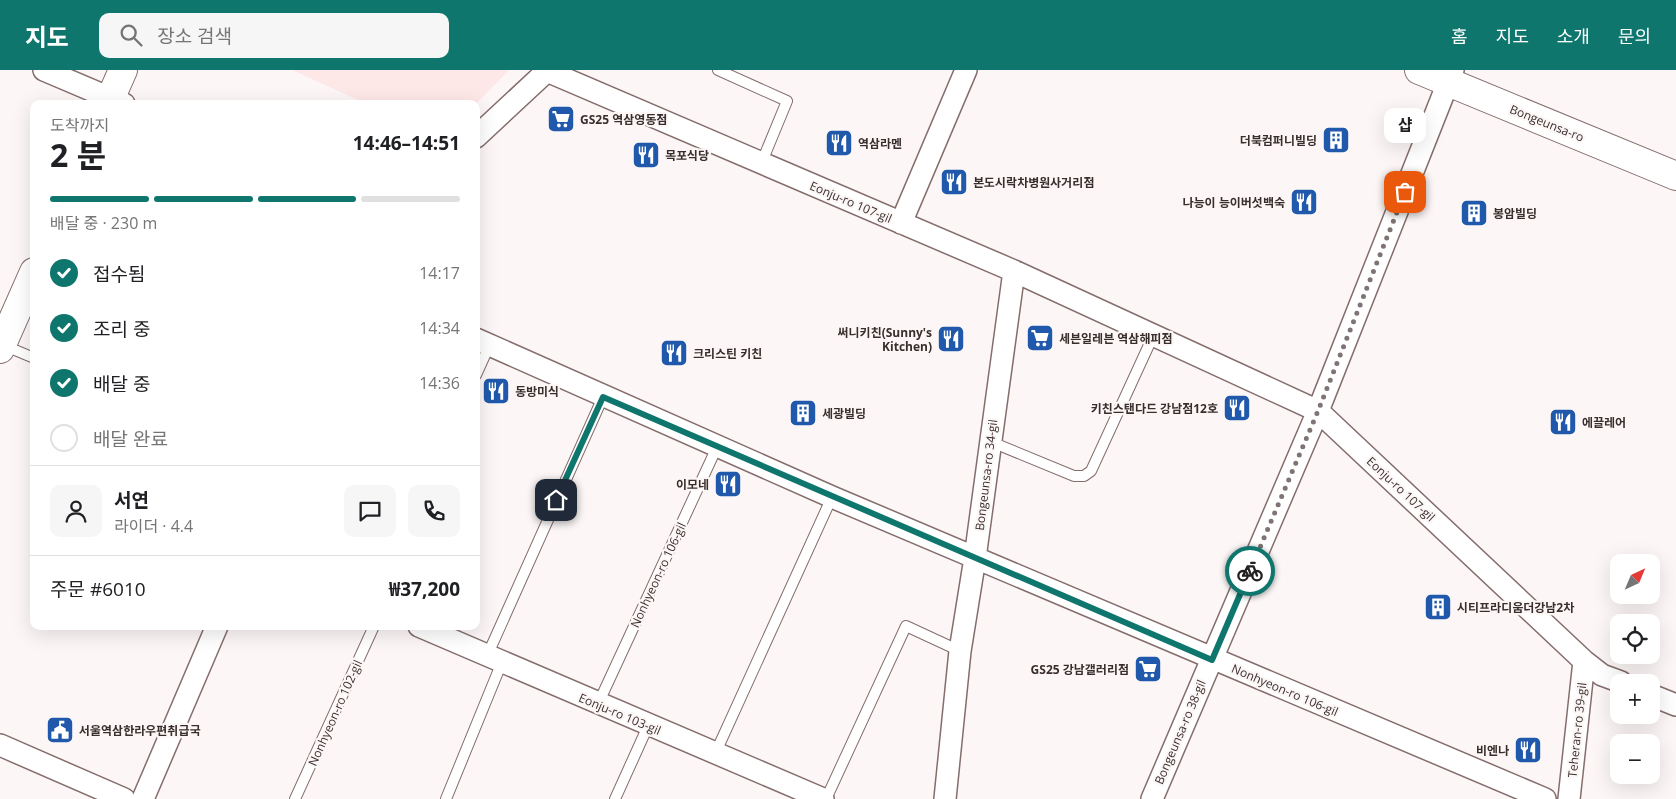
<!DOCTYPE html>
<html lang="ko">
<meta charset="utf-8">
<style>
:root{--surface:#fff;--page:#f6f6f6;--text:#202124;--muted:#757577;--line:#e0e0e0;--accent:#0f766e}
body{margin:0;font-family:"Open Sans","Noto Sans KR",sans-serif;background:var(--page);color:var(--text);height:100vh;display:flex;flex-direction:column;font-size:19px;white-space:nowrap}
*{box-sizing:border-box;margin:0}
p{font-size:16px;color:var(--muted)}
.icon{flex:none;width:28px;height:28px;fill:none;stroke:currentColor;stroke-width:2;stroke-linecap:round;stroke-linejoin:round}
.map{position:relative;flex:1;overflow:hidden}
.side{position:absolute;left:30px;top:30px;width:450px;height:530px;display:flex;flex-direction:column;background:var(--surface);border-radius:10px;box-shadow:0 5px 20px #0002}
.side>*{flex:none}
.needle{width:32px;rotate:44deg}
.controls{position:absolute;left:1610px;top:484px;display:grid;gap:10px}
.controls a{display:grid;place-items:center;width:50px;height:50px;border-radius:10px;background:var(--surface);box-shadow:0 5px 20px #0002;font-size:25px}
.pin{position:absolute;display:grid;place-items:center;width:42px;height:42px;color:#fff;margin:-21px;border-radius:10px;box-shadow:0 2px 8px #0006}
.courier{position:absolute;display:grid;place-items:center;width:50px;height:50px;margin:-25px;border:4px solid #0f766e;border-radius:50%;background:#fff;color:#222;box-shadow:0 1px 6px #0007}
.bubble{position:absolute;height:35px;border-radius:10px;background:var(--surface);box-shadow:0 5px 20px #0002;font-size:16px;font-weight:700;line-height:35px;text-align:center}
.head em{font-style:normal;font-weight:700}
.head div{display:flex;flex-direction:column-reverse}
.head{display:flex;align-items:center;justify-content:space-between;height:85px;padding:0 20px}
h1{font-size:32px;font-weight:700;line-height:38px}
.bar{display:grid;grid-template-columns:repeat(4,1fr);gap:8px 5px;align-content:center;height:60px;padding:0 20px}
.bar i{height:6px;border-radius:4px;background:var(--line)}
.bar .on{background:var(--accent)}
.bar p{grid-column:span 4}
.line{display:flex;align-items:center;gap:12px;padding:0 20px;border-top:1px solid var(--line)}
.line div{flex:1}
.round{display:grid;place-items:center;flex:none;width:52px;height:52px;border-radius:10px;background:var(--page)}
ol{padding:0 20px;list-style:none}
li{display:flex;align-items:center;gap:15px;height:55px}
li p{margin-inline-start:auto}
li .icon{padding:5px;border-radius:50%;background:var(--accent);color:#fff;stroke-width:4}
li:last-child{color:var(--muted)}
li i{width:28px;height:28px;border:2px solid var(--line);border-radius:50%}
header{display:flex;align-items:center;gap:30px;box-sizing:border-box;height:70px;padding:0 25px;background:var(--accent);color:#fff}
header strong{font-size:24px}
nav{display:flex;gap:28px;margin-inline-start:auto;font-size:18px}
.search{width:350px;height:45px;background:var(--page);display:flex;align-items:center;gap:12px;box-sizing:border-box;padding:0 18px;border-radius:10px;color:var(--muted);font-size:19px}
.map>svg:first-child{display:block}
.built{fill:#fee8e7}
.lines{fill:none;stroke-linecap:round;stroke-linejoin:round}
.service-casing{stroke:#846d6c;stroke-width:12}
.minor-casing{stroke:#846d6c;stroke-width:24}
.secondary-casing{stroke:#846d6c;stroke-width:30}
.primary-casing{stroke:#846d6c;stroke-width:30}
.service{stroke:#fff;stroke-width:10}
.minor{stroke:#fff;stroke-width:21}
.secondary{stroke:#fff;stroke-width:28}
.primary{stroke:#fff;stroke-width:28}
.done{stroke:#7d7473;stroke-width:5;stroke-dasharray:0 9}
.route{stroke:#0f766e;stroke-width:6}
.labels{text-anchor:middle;dominant-baseline:central;stroke-width:4.5;stroke-linejoin:round;paint-order:stroke}
.poi-label{font-size:12px;font-weight:bold;fill:#382e2d;stroke:#fcf7f6;text-anchor:start}
.street-label{font-size:12px;fill:#382e2d;stroke:#fcf7f6}
</style>
<header>
<strong>지도</strong>
<div class="search"><svg class="icon" aria-label="search" viewBox="0 0 24 24"><circle cx="10" cy="10" r="6"/><path d="M15 15l6 6"/></svg>장소 검색</div>
<nav><a>홈</a><a>지도</a><a>소개</a><a>문의</a></nav>
</header>
<div class="map">
<svg width="1676" height="729" viewBox="0 0 1676 729">
<rect width="100%" height="100%" fill="#fcf7f6"/>
<path class="built" d="M292 0H509L476 34H367Z"/>
<g class="lines">
<g class="service-casing">
<path id="service" d="M718 0 787 31 761 94
M3 275 34 288
M476 305 490 274
M989 371 1074 406H1084L1091 401 1154 264
M487 586 603 327
M598 634 717 377
M715 684 832 427
M295 729 374 556
M446 729 502 592
M615 729 648 656
M826 729 906 556 960 581"/>
</g>
<g class="minor-casing">
<path id="minor" d="M44 0 124 34
M547 1 1014 201 1318 341 1584 591 1602 605 1621 612
M476 67 548 0
M901 153 966 0
M476 269 832 427 1545 729
M419 556 823 729
M1651 625 1676 635
M0 675 124 729
M143 729 217 556
M945 729 960 581 975 488 1014 201
M1152 729 1318 341 1453 0
M1569 729 1584 591"/>
</g>
<g class="secondary-casing">
<path id="secondary" d="M1419 0 1676 106"/>
</g>
<g class="primary-casing">
<path id="primary" d="M108 34 123 0
M0 279 34 202"/>
</g>
<use href="#service" class="service"/>
<use href="#minor" class="minor"/>
<use href="#secondary" class="secondary"/>
<use href="#primary" class="primary"/>
</g>
<g class="lines">
<path class="done" d="M1250 501 1318 341 1405 122"/>
<path class="route" d="M556 430 603 327 1212 590 1250 501"/>
</g>
<defs>
<g id="supermarket-square" transform="scale(1.4375)"><rect x="-9" y="-9" width="18" height="18" rx="4" fill="#2059ab" stroke="#fcf7f6"/><path d="M-6-5.5h2.5l.6 2H6L4.5 2H-2.5L-4.4-4H-6ZM-1.5 3.2a1.3 1.3 0 1 0 .1 0ZM3 3.2a1.3 1.3 0 1 0 .1 0Z" fill="#fff"/></g>
<g id="building-square" transform="scale(1.4375)"><rect x="-9" y="-9" width="18" height="18" rx="4" fill="#2059ab" stroke="#fcf7f6"/><path d="M-4-6H4V6H1V3H-1V6H-4ZM-2.5-4.3h1.7v1.8h-1.7ZM.8-4.3h1.7v1.8H.8ZM-2.5-1h1.7V.8h-1.7ZM.8-1h1.7V.8H.8Z" fill="#fff"/></g>
<g id="restaurant-square" transform="scale(1.4375)"><rect x="-9" y="-9" width="18" height="18" rx="4" fill="#2059ab" stroke="#fcf7f6"/><path d="M-5-6h1v4h1v-4h1v4h1v-4h1v5L-1.5 .5V6h-2V.5L-5-1ZM5-6V6H3V1.5H1.5Q1.5-4 5-6Z" fill="#fff"/></g>
<g id="civic-square" transform="scale(1.4375)"><rect x="-9" y="-9" width="18" height="18" rx="4" fill="#2059ab" stroke="#fcf7f6"/><path d="M-.6-6.5H3V-4.5H.6V-3L4-1V1h2V6H-6V1h2V-1L-.6-3ZM-1.2 2.5V6h2.4V2.5Z" fill="#fff"/></g>
</defs>
<g fill-rule="evenodd">
<use href="#supermarket-square" x="561" y="49"/>
<use href="#building-square" x="1336" y="70"/>
<use href="#restaurant-square" x="839" y="73"/>
<use href="#restaurant-square" x="646" y="85"/>
<use href="#restaurant-square" x="954" y="112"/>
<use href="#restaurant-square" x="1304" y="132"/>
<use href="#building-square" x="1474" y="143"/>
<use href="#supermarket-square" x="1040" y="268"/>
<use href="#restaurant-square" x="951" y="269"/>
<use href="#restaurant-square" x="674" y="283"/>
<use href="#restaurant-square" x="496" y="321"/>
<use href="#restaurant-square" x="1237" y="338"/>
<use href="#building-square" x="803" y="343"/>
<use href="#restaurant-square" x="1563" y="352"/>
<use href="#restaurant-square" x="728" y="414"/>
<use href="#building-square" x="1438" y="537"/>
<use href="#supermarket-square" x="1148" y="599"/>
<use href="#civic-square" x="60" y="660"/>
<use href="#restaurant-square" x="1528" y="680"/>
</g>
<g class="labels">
<g class="poi-label">
<text x="580" y="49">GS25 역삼영동점</text>
<text x="1317" y="70" text-anchor="end">더북컴퍼니빌딩</text>
<text x="858" y="73">역삼라멘</text>
<text x="665" y="85">목포식당</text>
<text x="973" y="112">본도시락차병원사거리점</text>
<text x="1285" y="132" text-anchor="end">나능이 능이버섯백숙</text>
<text x="1493" y="143">봉암빌딩</text>
<text x="932" y="262" text-anchor="end">써니키친(Sunny's<tspan x="932" dy="14">Kitchen)</tspan></text>
<text x="1059" y="268">세븐일레븐 역삼해피점</text>
<text x="693" y="283">크리스틴 키친</text>
<text x="515" y="321">동방미식</text>
<text x="1218" y="338" text-anchor="end">키친스탠다드 강남점12호</text>
<text x="822" y="343">세광빌딩</text>
<text x="1582" y="352">에끌레어</text>
<text x="709" y="414" text-anchor="end">이모네</text>
<text x="1457" y="537">시티프라디움더강남2차</text>
<text x="1129" y="599" text-anchor="end">GS25 강남갤러리점</text>
<text x="79" y="660">서울역삼한라우편취급국</text>
<text x="1509" y="680" text-anchor="end">비엔나</text>
</g>
<g class="street-label">
<text transform="translate(1547 53) rotate(22)">Bongeunsa-ro</text>
<text transform="translate(851 132) rotate(23)">Eonju-ro 107-gil</text>
<text transform="translate(986 405) rotate(-83)">Bongeunsa-ro 34-gil</text>
<text transform="translate(1401 419) rotate(43)">Eonju-ro 107-gil</text>
<text transform="translate(658 505) rotate(-65)">Nonhyeon-ro 106-gil</text>
<text transform="translate(1285 620) rotate(23)">Nonhyeon-ro 106-gil</text>
<text transform="translate(335 643) rotate(-66)">Nonhyeon-ro 102-gil</text>
<text transform="translate(620 644) rotate(23)">Eonju-ro 103-gil</text>
<text transform="translate(1577 660) rotate(-84)">Teheran-ro 39-gil</text>
<text transform="translate(1180 662) rotate(-67)">Bongeunsa-ro 38-gil</text>
</g>
</g>
</svg>
<div class="controls">
<a><svg class="needle" viewBox="-14 -14 28 28"><path d="M0-13l5 13h-10z" fill="#e53935"/><path d="M0 13l5-13h-10z" fill="#757577"/></svg></a>
<a><svg class="icon" aria-label="locate" viewBox="0 0 24 24"><circle cx="12" cy="12" r="6"/><path d="M12 2v4M12 18v4M2 12h4M18 12h4"/></svg></a>
<a>+</a>
<a>−</a>
</div>
<div class="pin" style="left:1405px;top:122px;background:#ea580c"><svg class="icon" aria-label="bag" viewBox="0 0 24 24"><path d="M5 8h14l-1 12H6zM9 8a3 3 0 0 1 6 0"/></svg></div>
<div class="pin" style="left:556px;top:430px;background:#1f2937"><svg class="icon" aria-label="home" viewBox="0 0 24 24"><path d="M3 11l9-7 9 7M6 9v11h12V9"/></svg></div>
<div class="courier" style="left:1250px;top:501px"><svg class="icon" aria-label="bike" viewBox="0 0 24 24"><circle cx="6" cy="16" r="4"/><circle cx="18" cy="16" r="4"/><path d="M6 16l4-8h5l3 8M10 8l3 8H6M13 5h3"/></svg></div>
<div class="bubble" style="left:1384px;top:38px;width:42px">샵</div>
<section class="side">
<div class="head"><div><h1>2 분</h1><p>도착까지</p></div><em>14:46–14:51</em></div>
<div class="bar"><i class="on"></i><i class="on"></i><i class="on"></i><i></i><p>배달 중 · 230 m</p></div>
<ol>
<li><svg class="icon" aria-label="check" viewBox="0 0 24 24"><path d="M5 12l5 5 9-10"/></svg>접수됨<p>14:17</p></li>
<li><svg class="icon" aria-label="check" viewBox="0 0 24 24"><path d="M5 12l5 5 9-10"/></svg>조리 중<p>14:34</p></li>
<li><svg class="icon" aria-label="check" viewBox="0 0 24 24"><path d="M5 12l5 5 9-10"/></svg>배달 중<p>14:36</p></li>
<li><i></i>배달 완료</li>
</ol>
<div class="line" style="height:90px"><a class="round"><svg class="icon" aria-label="person" viewBox="0 0 24 24"><circle cx="12" cy="8" r="4"/><path d="M4 21q1-7 8-7t8 7"/></svg></a><div><b>서연</b><p>라이더 · 4.4</p></div><a class="round"><svg class="icon" aria-label="chat" viewBox="0 0 24 24"><path d="M4 5h16v11H9l-5 4z"/></svg></a><a class="round"><svg class="icon" aria-label="phone" viewBox="0 0 24 24"><path d="M5 4h4l2 5-3 2q2 4 5 5l2-3 5 2v4C11 20 4 13 5 4z"/></svg></a></div>
<div class="line" style="height:65px"><div>주문 #6010</div><b>₩37,200</b></div>
</section>
</div>
